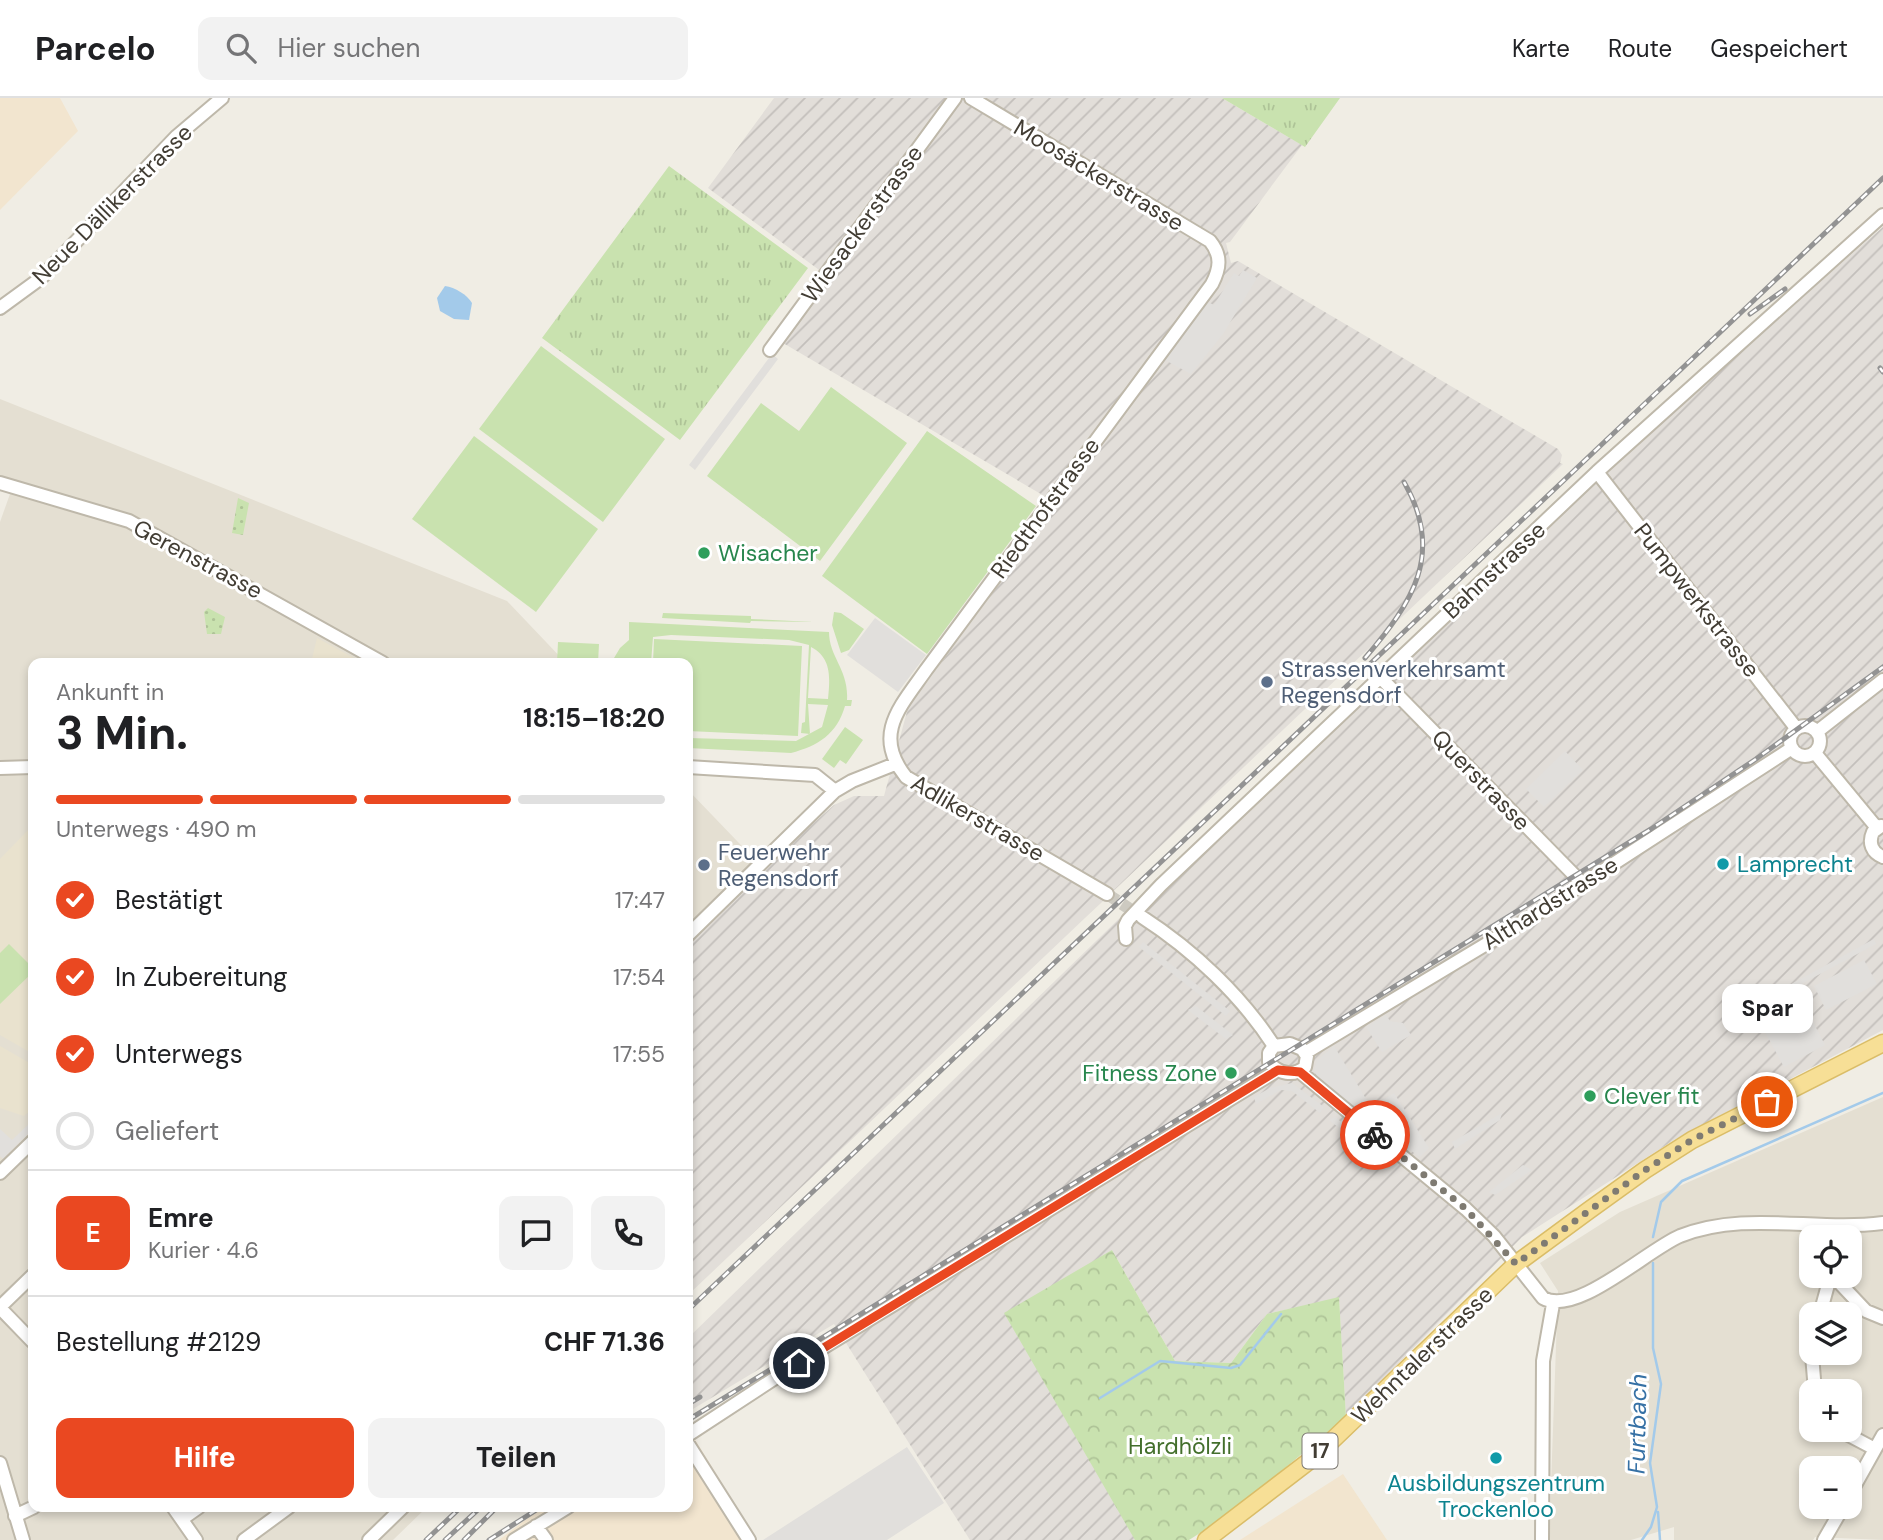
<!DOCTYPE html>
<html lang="de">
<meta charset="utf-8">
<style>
:root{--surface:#fff;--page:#f2f2f2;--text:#202124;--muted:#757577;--line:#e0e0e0;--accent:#ea4821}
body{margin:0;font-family:"DM Sans",sans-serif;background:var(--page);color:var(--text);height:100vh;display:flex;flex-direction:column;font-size:26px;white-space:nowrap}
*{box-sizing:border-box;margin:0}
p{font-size:23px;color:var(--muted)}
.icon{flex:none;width:38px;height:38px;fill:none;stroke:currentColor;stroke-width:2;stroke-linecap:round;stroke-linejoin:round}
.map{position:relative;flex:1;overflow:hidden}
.details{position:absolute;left:28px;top:560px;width:665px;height:854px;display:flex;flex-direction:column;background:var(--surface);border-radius:14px;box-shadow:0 4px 10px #0003}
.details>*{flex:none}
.controls{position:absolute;left:1799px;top:1127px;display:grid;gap:14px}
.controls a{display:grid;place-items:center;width:63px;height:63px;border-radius:14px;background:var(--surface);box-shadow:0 4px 10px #0003;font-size:35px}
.pin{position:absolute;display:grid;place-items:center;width:60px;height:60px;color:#fff;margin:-30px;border:4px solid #fff;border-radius:50%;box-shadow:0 2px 7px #0007}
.courier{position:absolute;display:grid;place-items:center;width:70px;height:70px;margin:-35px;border:5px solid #ea4821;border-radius:50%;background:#fff;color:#222;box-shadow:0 2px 9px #0007}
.bubble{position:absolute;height:49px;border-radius:14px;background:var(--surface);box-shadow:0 4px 10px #0003;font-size:23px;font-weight:700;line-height:49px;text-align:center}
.summary em{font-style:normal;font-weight:700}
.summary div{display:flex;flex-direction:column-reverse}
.summary{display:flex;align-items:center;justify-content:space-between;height:119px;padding:0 28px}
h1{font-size:46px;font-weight:700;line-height:52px}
.bar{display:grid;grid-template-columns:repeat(4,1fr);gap:10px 7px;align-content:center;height:84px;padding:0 28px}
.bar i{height:9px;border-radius:5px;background:var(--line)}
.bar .on{background:var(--accent)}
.bar p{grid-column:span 4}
.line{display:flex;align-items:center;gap:18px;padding:0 28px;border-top:2px solid var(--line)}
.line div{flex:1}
.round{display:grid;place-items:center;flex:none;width:74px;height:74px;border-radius:14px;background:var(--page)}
ol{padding:0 28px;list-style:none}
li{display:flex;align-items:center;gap:21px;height:77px}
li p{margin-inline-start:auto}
li .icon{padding:7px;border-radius:50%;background:var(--accent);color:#fff;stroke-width:4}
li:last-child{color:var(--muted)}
li i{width:38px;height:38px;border:4px solid var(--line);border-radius:50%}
.action{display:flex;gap:14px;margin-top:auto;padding:14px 28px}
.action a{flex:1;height:80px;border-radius:14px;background:var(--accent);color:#fff;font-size:28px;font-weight:700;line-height:80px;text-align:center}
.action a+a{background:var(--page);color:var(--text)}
header{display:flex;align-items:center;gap:42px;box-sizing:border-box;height:98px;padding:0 35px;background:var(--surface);border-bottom:2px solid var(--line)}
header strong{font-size:33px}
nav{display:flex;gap:38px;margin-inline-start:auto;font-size:24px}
.search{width:490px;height:63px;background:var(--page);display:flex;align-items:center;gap:18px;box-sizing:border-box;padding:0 24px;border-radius:14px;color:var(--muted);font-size:26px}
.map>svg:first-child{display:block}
.residential{fill:#e4dfd2;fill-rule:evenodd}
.commercial{fill:#f2e5cf}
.industrial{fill:url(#industrial-furrows)}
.education{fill:#e9e2ce}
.grass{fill:url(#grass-tufts)}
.forest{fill:url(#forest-crowns)}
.park{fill:url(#park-dots)}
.garden{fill:#c9e2af;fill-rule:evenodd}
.parking{fill:#e1dfdc}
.water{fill:#a3caea}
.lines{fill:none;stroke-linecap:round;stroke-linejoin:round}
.stream{stroke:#a3caea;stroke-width:2.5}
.minor-tunnel{stroke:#cdcac1;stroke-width:12;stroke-dasharray:12 6;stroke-linecap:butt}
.minor-casing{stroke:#beb8aa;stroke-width:16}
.major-casing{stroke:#dabd68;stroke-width:19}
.minor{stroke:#fff;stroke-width:12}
.major{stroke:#f7df96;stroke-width:16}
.rail-casing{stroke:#939393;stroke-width:5}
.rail{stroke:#fff;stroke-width:2.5;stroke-dasharray:8;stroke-linecap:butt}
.done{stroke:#7f7b72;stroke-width:7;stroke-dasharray:0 12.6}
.route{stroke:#ea4821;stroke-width:9}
.leisure-dot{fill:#2e9e5b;stroke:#fff;stroke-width:2.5}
.service-dot{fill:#5c6f8a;stroke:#fff;stroke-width:2.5}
.culture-dot{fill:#0f9aa8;stroke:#fff;stroke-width:2.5}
.labels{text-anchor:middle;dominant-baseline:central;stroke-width:6;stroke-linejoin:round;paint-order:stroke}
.shield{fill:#fff;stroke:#7b7771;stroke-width:2}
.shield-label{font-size:21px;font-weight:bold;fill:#423d34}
.street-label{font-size:23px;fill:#423d34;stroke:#fff}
.leisure-label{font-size:23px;fill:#27864d;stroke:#fff;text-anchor:start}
.service-label{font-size:23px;fill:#4e5e75;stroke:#fff;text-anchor:start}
.culture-label{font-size:23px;fill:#0d838f;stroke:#fff;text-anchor:start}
.park-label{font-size:23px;fill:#436f2c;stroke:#fff}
.water-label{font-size:24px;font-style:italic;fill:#3671a5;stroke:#fff}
</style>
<header>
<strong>Parcelo</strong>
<div class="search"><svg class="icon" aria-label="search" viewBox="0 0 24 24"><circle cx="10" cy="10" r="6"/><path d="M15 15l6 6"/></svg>Hier suchen</div>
<nav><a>Karte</a><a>Route</a><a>Gespeichert</a></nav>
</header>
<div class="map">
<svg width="1883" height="1442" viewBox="0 0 1883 1442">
<defs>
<pattern id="industrial-furrows" width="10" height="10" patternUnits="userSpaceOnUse" patternTransform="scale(1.75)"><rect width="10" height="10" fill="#e2ded9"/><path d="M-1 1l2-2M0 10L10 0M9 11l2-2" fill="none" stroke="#c3bfbb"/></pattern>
<pattern id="grass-tufts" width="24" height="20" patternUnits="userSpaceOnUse" patternTransform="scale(1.75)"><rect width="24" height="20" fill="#c9e2af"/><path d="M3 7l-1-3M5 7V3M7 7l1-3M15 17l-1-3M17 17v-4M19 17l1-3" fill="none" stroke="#aec397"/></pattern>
<pattern id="forest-crowns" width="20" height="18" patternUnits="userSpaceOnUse" patternTransform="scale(1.75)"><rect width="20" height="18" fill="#c9e2af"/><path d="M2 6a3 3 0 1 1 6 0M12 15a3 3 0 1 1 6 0" fill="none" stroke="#aec397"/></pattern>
<pattern id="park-dots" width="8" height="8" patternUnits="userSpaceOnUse" patternTransform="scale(1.75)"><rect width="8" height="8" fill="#c9e2af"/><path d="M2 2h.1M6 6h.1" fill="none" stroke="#aec397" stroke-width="1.8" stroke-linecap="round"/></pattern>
</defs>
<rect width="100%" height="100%" fill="#f0ede4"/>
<path class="residential" d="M0 301 507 503 566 565H33V1409H427L393 1442H0V424L10 396 0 392Z
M688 692 763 770 688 845Z
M1883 999V1442L1815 1439 1813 1442H1674V1429L1631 1442H1549L1558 1193 1540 1165 1620 1114ZM1811 1139H1850V1178H1811ZM1811 1216H1850V1255H1811ZM1811 1293H1850V1332H1811ZM1811 1370H1850V1409H1811Z"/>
<path class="commercial" d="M0 0H60L78 33 0 112Z
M688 1330 757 1442H499L542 1409H688Z
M1343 1376 1387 1442H1240Z"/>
<path class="industrial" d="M774 0H1222L1302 47 1230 144 1226 145 1231 165 1238 163 1558 351 1562 357 1560 365 1563 366 688 1197V845L763 770 834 707 854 698H884L908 610 1058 406 783 245 830 180 708 90Z
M1883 129V932L1674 1042 1522 1139 1346 1319 1339 1200 1267 1216 1231 1265 1175 1263 1112 1152 1136 1442H970L834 1226 688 1314V1240L1169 772 1609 354 1726 265Z"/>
<path class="education" d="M317 540 363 565H311Z
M33 727V956L0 937V761Z
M0 948 33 967V1010L24 1018 0 1010Z"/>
<path class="grass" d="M1222 0H1340L1305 49Z
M669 68 808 170 680 342 542 240Z"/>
<path class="forest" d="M1112 1152 1175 1263 1231 1265 1267 1216 1339 1199 1346 1319 1230 1416 1189 1442H1135L1004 1215Z"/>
<path class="park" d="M238 400 249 405 243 437 232 435Z
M208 510 225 519 221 536H207L204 514Z"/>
<path class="garden" d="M541 248 665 341 603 424 479 331Z
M831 289 907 345 820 463 707 378 761 305 799 333Z
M927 333 1036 408 927 556 822 478Z
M474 338 598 431 536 514 412 421Z
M834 514 841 515 864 531 849 552 841 555 832 527Z
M663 515 751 518V521L814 524 751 523 750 525 662 520Z
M629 524 829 534C829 559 849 572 847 602H852L851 608H845C837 636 818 648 791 655L688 650V640L796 643 822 629 828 607 808 606 810 636 801 635 802 625 805 624 809 547 789 542 671 537 653 539 651 565H611L620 550 629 542ZM811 549C832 560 830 580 828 601L808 600Z
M654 541 802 548 798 638 688 633V565H653Z
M558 544 599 546 598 565H557Z
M845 629 863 642 846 666 840 662 834 670 822 661Z
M9 846 33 870V874L0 906V855Z"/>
<path class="parking" d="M1243 172 1257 180 1223 236 1191 276 1165 262 1208 204 1214 207 1234 175 1239 178Z
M772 256 778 261 695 372 689 367Z
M875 520 926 557 898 594 847 557Z
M1565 653 1583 672 1544 709 1526 691Z
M1874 841 1876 846 1753 912 1751 908Z
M1143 844 1230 913 1226 918 1139 849Z
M1864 862 1877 886 1826 912 1814 888Z
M1799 897 1825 947 1784 969 1757 919Z
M1196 908 1233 937 1226 941 1188 912Z
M1386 917 1390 923 1403 925 1411 937 1382 954 1366 929Z
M1334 948 1371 1009 1394 995 1429 1050 1420 1059 1336 1001 1323 988 1314 973 1317 962Z
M1292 985 1324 1009 1320 1015 1292 993 1281 992 1256 1006 1254 999 1270 990Z
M1502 1015 1500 1022 1455 1051 1452 1044Z
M1335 1019 1397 1068 1391 1070 1329 1022Z
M33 1022V1031L3 1061 0 1058V1031L12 1042Z
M1523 1067 1532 1072 1495 1097 1489 1094Z
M907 1349 944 1405 887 1442H763Z"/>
<path class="water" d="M445 188C455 189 467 197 472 205L469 222 454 221 440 213 437 200Z"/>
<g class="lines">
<path class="stream" d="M1653 1139 1661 1104 1682 1083 1883 995
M1100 1300 1160 1263 1231 1270 1240 1267 1281 1216
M1658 1414 1660 1442
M1642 1442 1651 1429 1657 1409 1650 1365 1661 1286 1653 1250V1165"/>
<path class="minor-tunnel" d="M1107 796 1142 819"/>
<g class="minor-casing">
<path id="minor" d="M971 0 1210 143C1222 158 1220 170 1212 186L926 572C900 609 872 637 906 679L1107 796
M0 210 41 180 177 38 222 0
M770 252 955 0
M1597 374 1796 630
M0 385 129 423 383 565
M1380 579 1582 785
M1790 643a15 15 0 1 1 30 0a15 15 0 1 1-30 0Z
M1818 633 1883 582
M1815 655 1877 730
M688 669 815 677 835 693
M0 670 33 669
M1881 728 1873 734C1868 745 1872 755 1883 759
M1142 819C1193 852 1241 897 1274 948
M688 837 835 693 852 683 895 666
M1126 841 1125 828 1128 822 1161 787 1597 374 1883 117
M1290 946 1302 951 1307 958 1305 969C1294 979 1278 976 1269 964V955L1274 948Z
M1305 955 1533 818 1792 650
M1300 974 1466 1111 1494 1138 1543 1200C1576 1219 1647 1152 1680 1138 1746 1112 1815 1134 1883 1125
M0 1075 33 1043
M1833 1178 1866 1213 1883 1220
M0 1209 33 1177
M0 1210 33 1244
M1820 1216 1829 1183 1833 1179
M1811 1245 1815 1293
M1839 1332 1875 1351
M688 1337 798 1265 1278 972
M688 1346 749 1442
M0 1365 23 1442
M1850 1396 1883 1337
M173 1409 196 1442
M15 1418 34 1409
M182 1421 199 1409
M536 1428 546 1442
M244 1442 289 1409
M369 1442 403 1409
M514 1442 568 1409
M1542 1442 1543 1263 1553 1206
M1824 1442 1843 1409"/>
</g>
<g class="major-casing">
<path id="major" d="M1206 1442 1317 1357 1516 1166 1588 1113 1645 1072 1692 1042 1883 945"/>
</g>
<use href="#minor" class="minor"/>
<use href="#major" class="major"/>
<g class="rail-casing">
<path id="rail" d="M1750 216 1785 191
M1880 270 1883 274
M1365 560C1413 504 1445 455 1404 384
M688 1212 1883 80
M688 1306 700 1299
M688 1322 1651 731 1756 661 1883 569
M426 1442 461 1409
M445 1442 481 1409
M464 1442 497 1409
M489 1442 541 1409"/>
</g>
<use href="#rail" class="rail"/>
</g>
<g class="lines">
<path class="done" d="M1375 1037 1466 1111 1516 1166 1645 1072 1692 1042 1767 1004"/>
<path class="route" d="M799 1265 1278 972 1300 974 1375 1037"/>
</g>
<g class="leisure-dot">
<circle cx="704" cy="455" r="7"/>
<circle cx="1231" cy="975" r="7"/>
<circle cx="1590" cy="998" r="7"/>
</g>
<g class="service-dot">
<circle cx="1267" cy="584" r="7"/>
<circle cx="704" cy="767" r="7"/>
</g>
<g class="culture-dot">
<circle cx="1723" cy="766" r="7"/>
<circle cx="1496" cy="1360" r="7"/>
</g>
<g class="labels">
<rect class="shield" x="1302.5" y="1335.5" width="35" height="35" rx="5"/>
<g class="shield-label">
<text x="1320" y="1353">17</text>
</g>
<g class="street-label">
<text transform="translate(1099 77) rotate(31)">Moosäckerstrasse</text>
<text transform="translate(112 106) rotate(-45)">Neue Dällikerstrasse</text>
<text transform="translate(862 126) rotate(-54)">Wiesackerstrasse</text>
<text transform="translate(1045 410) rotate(-54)">Riedthofstrasse</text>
<text transform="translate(198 461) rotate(28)">Gerenstrasse</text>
<text transform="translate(1494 472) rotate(-43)">Bahnstrasse</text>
<text transform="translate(1697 502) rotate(52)">Pumpwerkstrasse</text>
<text transform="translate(1481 682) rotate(46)">Querstrasse</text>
<text transform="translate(978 720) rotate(30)">Adlikerstrasse</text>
<text transform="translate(1550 805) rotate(-32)">Althardstrasse</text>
<text transform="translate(1422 1257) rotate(-44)">Wehntalerstrasse</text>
</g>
<g class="leisure-label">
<text x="718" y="455">Wisacher</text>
<text x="1217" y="975" text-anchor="end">Fitness Zone</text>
<text x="1604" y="998">Clever fit</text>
</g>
<g class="service-label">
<text x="1281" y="571">Strassenverkehrsamt<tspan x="1281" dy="26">Regensdorf</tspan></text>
<text x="718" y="754">Feuerwehr<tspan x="718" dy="26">Regensdorf</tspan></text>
</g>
<g class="culture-label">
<text x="1737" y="766">Lamprecht</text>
<text x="1496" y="1385" text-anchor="middle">Ausbildungszentrum<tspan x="1496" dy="26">Trockenloo</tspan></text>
</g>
<g class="park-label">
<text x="1180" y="1348">Hardhölzli</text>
</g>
<g class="water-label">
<text transform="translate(1637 1326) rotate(-89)">Furtbach</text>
</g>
</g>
</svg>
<div class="controls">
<a><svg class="icon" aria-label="locate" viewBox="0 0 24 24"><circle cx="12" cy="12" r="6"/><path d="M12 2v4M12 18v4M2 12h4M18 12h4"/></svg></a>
<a><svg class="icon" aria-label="layers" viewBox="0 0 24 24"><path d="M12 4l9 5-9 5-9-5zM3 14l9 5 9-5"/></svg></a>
<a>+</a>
<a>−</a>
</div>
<div class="pin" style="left:1767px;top:1004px;background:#ea580c"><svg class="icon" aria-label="bag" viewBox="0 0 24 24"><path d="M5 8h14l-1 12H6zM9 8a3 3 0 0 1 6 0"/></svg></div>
<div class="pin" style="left:799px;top:1265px;background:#1f2937"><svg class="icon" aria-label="home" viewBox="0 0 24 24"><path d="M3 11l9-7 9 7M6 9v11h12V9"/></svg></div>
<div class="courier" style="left:1375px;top:1037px"><svg class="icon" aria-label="bike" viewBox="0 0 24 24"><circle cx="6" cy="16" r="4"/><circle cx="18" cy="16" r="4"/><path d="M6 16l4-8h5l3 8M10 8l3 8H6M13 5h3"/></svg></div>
<div class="bubble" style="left:1722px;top:886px;width:91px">Spar</div>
<section class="details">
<div class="summary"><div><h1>3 Min.</h1><p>Ankunft in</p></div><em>18:15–18:20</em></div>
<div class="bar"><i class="on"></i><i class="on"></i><i class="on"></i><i></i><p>Unterwegs · 490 m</p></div>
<ol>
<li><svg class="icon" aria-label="check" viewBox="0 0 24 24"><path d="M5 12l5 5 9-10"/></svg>Bestätigt<p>17:47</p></li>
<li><svg class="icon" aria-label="check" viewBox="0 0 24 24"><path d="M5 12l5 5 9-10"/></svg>In Zubereitung<p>17:54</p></li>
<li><svg class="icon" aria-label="check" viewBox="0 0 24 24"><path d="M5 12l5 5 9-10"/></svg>Unterwegs<p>17:55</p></li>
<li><i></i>Geliefert</li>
</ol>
<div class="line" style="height:126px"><b class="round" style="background:var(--accent);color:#fff">E</b><div><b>Emre</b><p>Kurier · 4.6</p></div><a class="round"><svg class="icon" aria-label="chat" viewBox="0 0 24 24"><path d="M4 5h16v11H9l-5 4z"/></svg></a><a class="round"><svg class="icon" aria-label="phone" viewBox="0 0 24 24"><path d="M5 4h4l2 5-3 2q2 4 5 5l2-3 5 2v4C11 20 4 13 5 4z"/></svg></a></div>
<div class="line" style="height:91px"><div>Bestellung #2129</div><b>CHF 71.36</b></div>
<div class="action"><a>Hilfe</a><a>Teilen</a></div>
</section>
</div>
